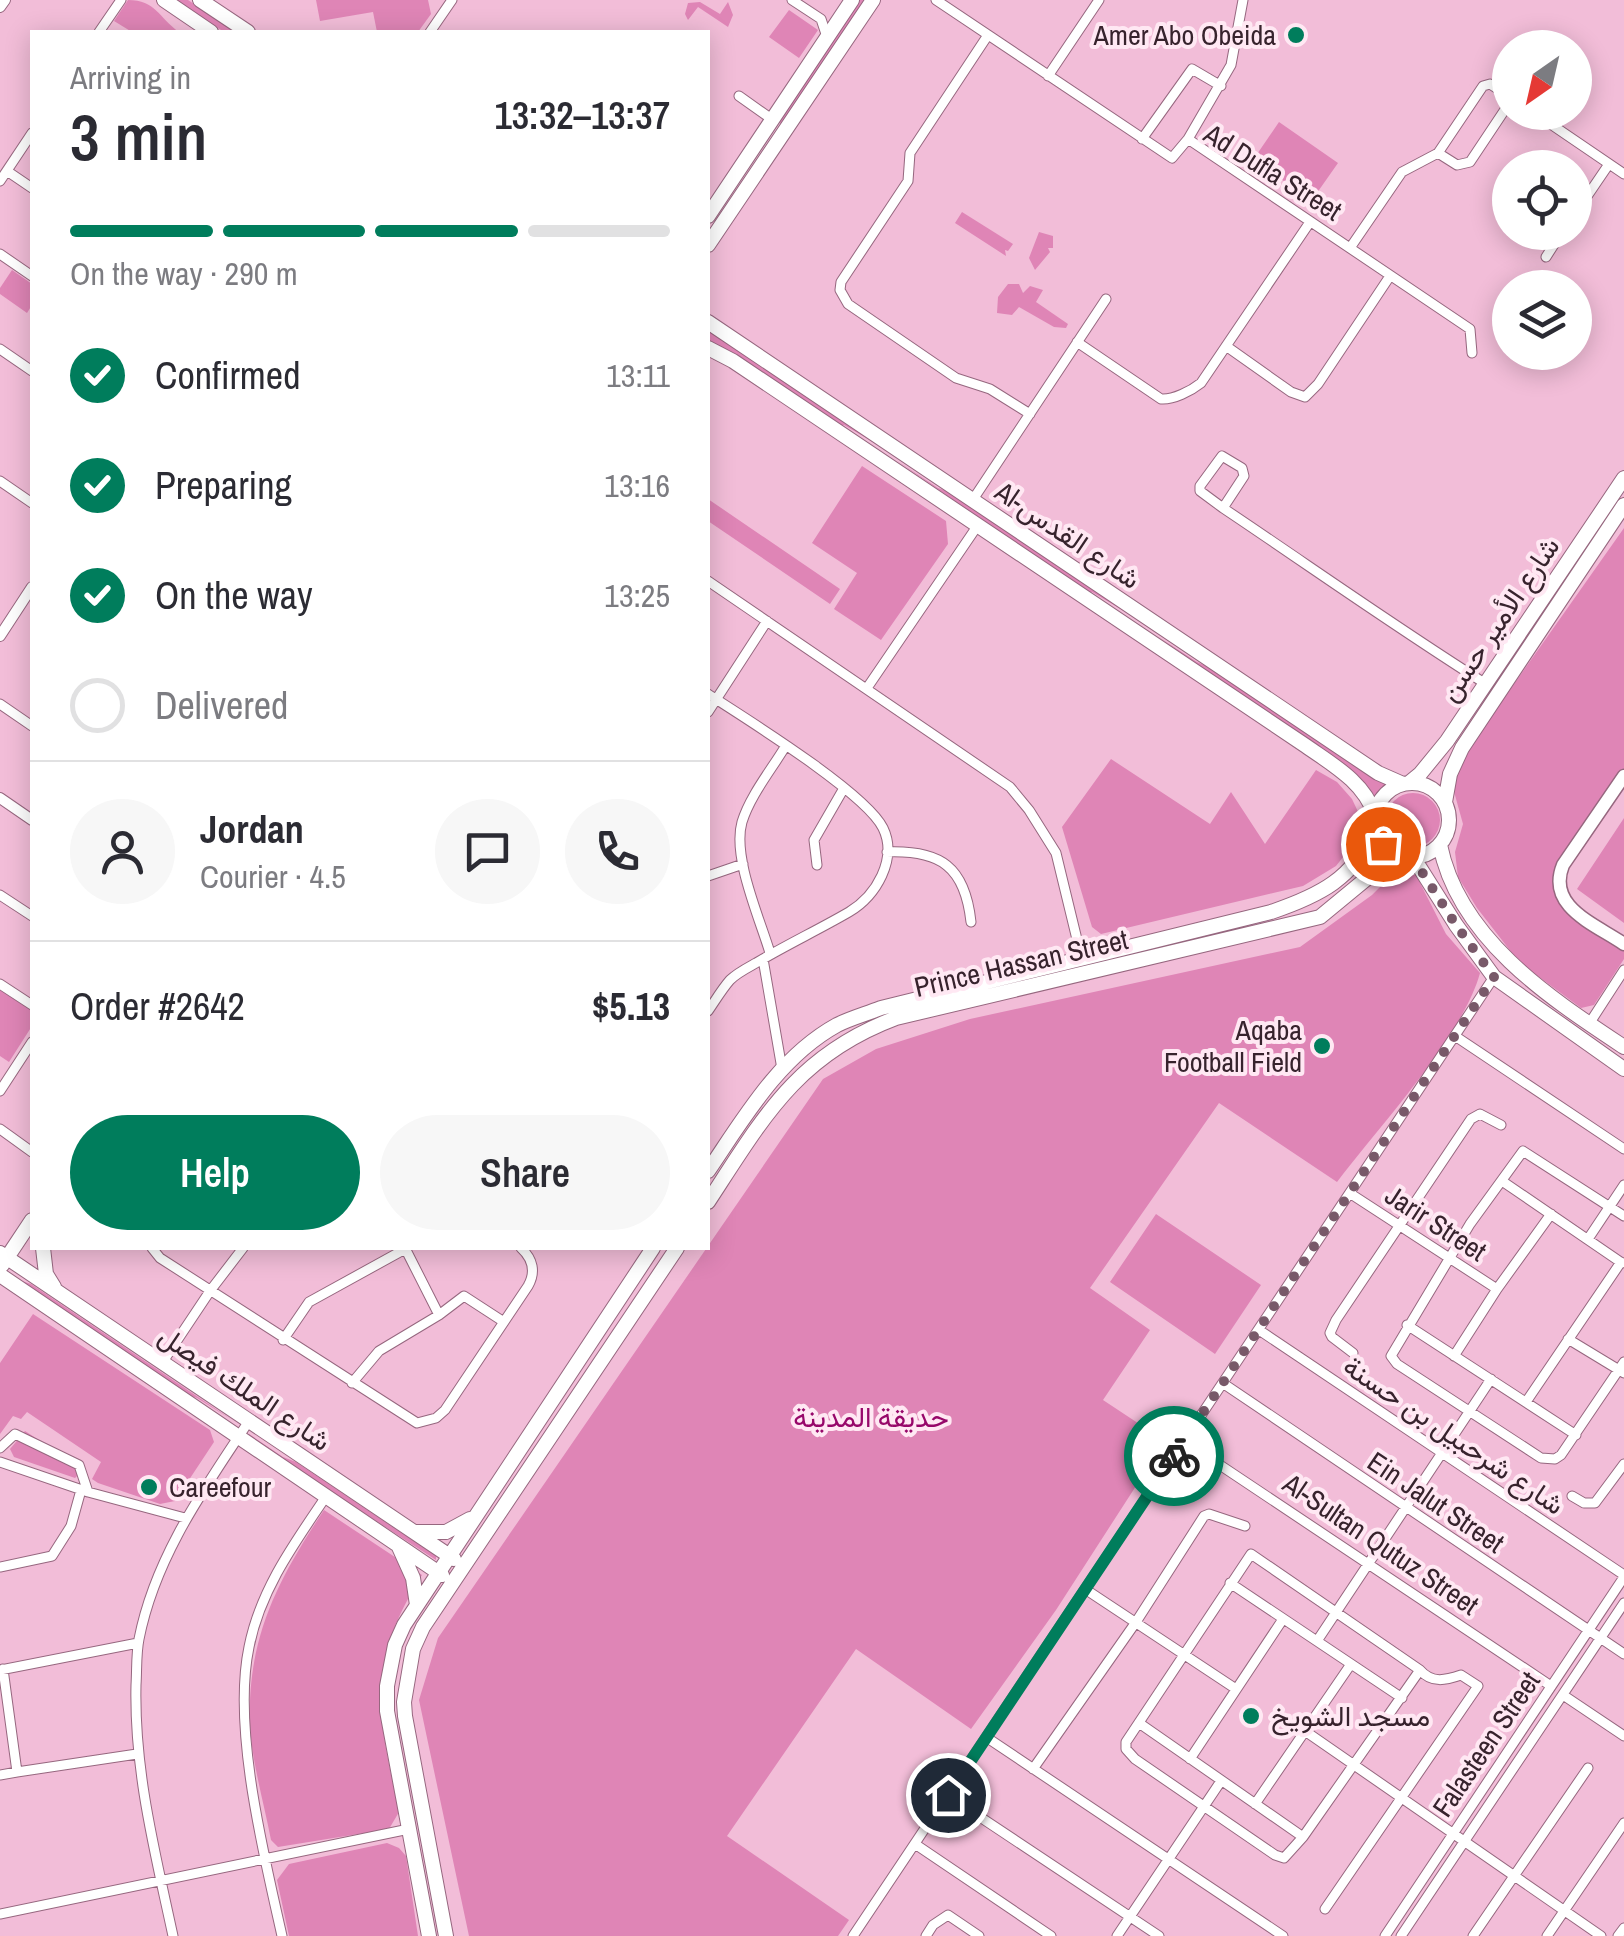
<!DOCTYPE html>
<meta charset="utf-8">
<style>
:root{--surface:#fff;--page:#f7f7f7;--text:#2b2b33;--muted:#7c7c81;--line:#e1e1e2;--accent:#007d5c}
body{margin:0;font-family:"Archivo Narrow",Vazirmatn,sans-serif;background:var(--page);color:var(--text);height:100vh;display:flex;flex-direction:column;font-size:38px;white-space:nowrap}
*{box-sizing:border-box;margin:0}
p{font-size:32px;color:var(--muted)}
.icon{flex:none;width:55px;height:55px;fill:none;stroke:currentColor;stroke-width:2;stroke-linecap:round;stroke-linejoin:round}
.map{position:relative;flex:1;overflow:hidden}
.side{position:absolute;left:30px;top:30px;width:680px;height:1220px;display:flex;flex-direction:column;background:var(--surface);border-radius:0px;box-shadow:0 5px 25px #0003}
.side>*{flex:none}
.needle{width:65px;rotate:214deg}
.fabs{position:absolute;left:1492px;top:30px;display:grid;gap:20px}
.fabs a{display:grid;place-items:center;width:100px;height:100px;border-radius:50%;background:var(--surface);box-shadow:0 5px 25px #0003;font-size:50px}
.pin{position:absolute;display:grid;place-items:center;width:85px;height:85px;color:#fff;margin:-42px;border:5px solid #fff;border-radius:50%;box-shadow:0 2px 10px #0007}
.courier{position:absolute;display:grid;place-items:center;width:100px;height:100px;margin:-50px;border:8px solid #007d5c;border-radius:50%;background:#fff;color:#222;box-shadow:0 2px 12px #0007}
.headline em{font-style:normal;font-weight:600}
.headline div{display:flex;flex-direction:column-reverse}
.headline{display:flex;align-items:center;justify-content:space-between;height:170px;padding:0 40px}
h1{font-size:65px;font-weight:600;line-height:75px}
.bar{display:grid;grid-template-columns:repeat(4,1fr);gap:15px 10px;align-content:center;height:120px;padding:0 40px}
.bar i{height:12px;border-radius:8px;background:var(--line)}
.bar .on{background:var(--accent)}
.bar p{grid-column:span 4}
.line{display:flex;align-items:center;gap:25px;padding:0 40px;border-top:2px solid var(--line)}
.line div{flex:1}
.round{display:grid;place-items:center;flex:none;width:105px;height:105px;border-radius:52px;background:var(--page)}
ol{padding:0 40px;list-style:none}
li{display:flex;align-items:center;gap:30px;height:110px}
li p{margin-inline-start:auto}
li .icon{padding:10px;border-radius:50%;background:var(--accent);color:#fff;stroke-width:4}
li:last-child{color:var(--muted)}
li i{width:55px;height:55px;border:5px solid var(--line);border-radius:50%}
.cta{display:flex;gap:20px;margin-top:auto;padding:20px 40px}
.cta a{flex:1;height:115px;border-radius:60px;background:var(--accent);color:#fff;font-size:40px;font-weight:600;line-height:115px;text-align:center}
.cta a+a{background:var(--page);color:var(--text)}
.map>svg:first-child{display:block}
.green{fill:#df85b6}
.lines{fill:none;stroke-linecap:round;stroke-linejoin:round}
.minor-casing{stroke:#96677f;stroke-width:11}
.tertiary-casing{stroke:#96677f;stroke-width:12}
.secondary-casing{stroke:#96677f;stroke-width:15}
.primary-casing{stroke:#96677f;stroke-width:16}
.minor{stroke:#fff;stroke-width:9}
.tertiary{stroke:#fff;stroke-width:10}
.secondary{stroke:#fff;stroke-width:12}
.primary{stroke:#fff;stroke-width:14}
.done{stroke:#785969;stroke-width:10;stroke-dasharray:0 18}
.route{stroke:#007d5c;stroke-width:12}
.poi-dot{fill:#007d5c;stroke:#ffe8f3;stroke-width:4}
.labels{text-anchor:middle;dominant-baseline:central;stroke-width:8;stroke-linejoin:round;paint-order:stroke}
.poi-label{font-size:28px;fill:#37232d;stroke:#ffe8f3;text-anchor:end}
.street-label{font-size:28px;fill:#37232d;stroke:#ffe8f3}
.park-label{font-size:28px;fill:#97086a;stroke:#ffe8f3}
</style>
<div class="map">
<svg width="1624" height="1936" viewBox="0 0 1624 1936">
<rect width="100%" height="100%" fill="#f2bdd8"/>
<path class="green" d="M128 0C156 0 158 17 179 32H132L114 21Z
M175 0H188L236 32H224Z
M316 0H428L431 14 418 32H377L373 12 320 21Z
M857 0H865L782 124 779 123Z
M700 2 720 14 728 2 733 15 728 27 698 7 688 20 685 14 688 3Z
M789 10 818 30 799 58 769 37Z
M1279 122 1338 163 1312 200 1253 160Z
M962 212 1013 244 1008 251 1005 250 1006 256 955 223Z
M1039 232 1053 236V248H1048L1050 252 1035 270 1029 258Z
M12 270 32 284V305L27 313 0 294V288Z
M1008 284H1019L1023 293 1030 286 1043 290 1036 302 1068 324 1066 328 1054 327 1019 307 1012 315 997 313 998 297Z
M708 329 878 443V445L844 425 839 426 708 344Z
M896 460 938 488 950 492 1139 620 1092 592H1085Z
M862 466 946 521 948 544 881 640 834 609 857 573 812 543Z
M708 499 840 589 830 604 708 521Z
M1624 528V774L1555 878 1561 903 1624 948V959L1594 1005 1581 1008 1519 962 1477 908 1458 877 1455 852 1463 824 1453 788 1459 762Z
M1157 636 1197 662 1213 669 1386 783 1376 797 1359 778Z
M1111 759 1210 824 1231 792 1265 844 1316 770 1337 782 1352 799 1361 818 1354 843 1336 866 1303 886 1101 934 1092 927 1062 827Z
M1386 820a27 27 0 1 1 54 0a27 27 0 1 1-54 0Z
M1624 818V923L1577 889Z
M1393 874 1416 875 1446 934 1480 973C1463 1036 1378 1128 1337 1182L1219 1103 1090 1288 1150 1330 1103 1400 1165 1441 1056 1610 971 1729 856 1649 727 1836 849 1920 838 1936H469L419 1700 438 1638 823 1079 876 1049 970 1019 1300 947 1372 895Z
M0 990 32 1011V1026L9 1062 0 1056Z
M1156 1214 1261 1285 1215 1354 1110 1282Z
M22 1281 31 1284 232 1420 197 1398 177 1391Z
M33 1314 210 1430 214 1442 175 1501 160 1504 98 1483 92 1479 101 1462 27 1412 21 1419 13 1416 0 1434V1363Z
M25 1431 79 1466 80 1473 75 1478 14 1457 10 1449Z
M249 1434 283 1457 296 1462 436 1556V1560L247 1437Z
M324 1510 422 1575C364 1668 378 1711 399 1812L389 1829 278 1847 271 1840C264 1803 252 1763 250 1725 247 1638 277 1581 324 1510Z
M387 1843 399 1848 406 1856 418 1936H289L277 1880 289 1864Z"/>
<g class="lines">
<g class="minor-casing">
<path id="minor" d="M792 0 821 19 827 37
M936 0 1172 158 1188 139 1470 329 1472 353
M99 32 121 0
M430 32 452 0
M988 35 910 153 908 181 841 282 840 290 848 304 956 378 990 389 1030 414
M1048 76 1099 0
M739 96 773 120
M1510 97 1490 84 1483 86 1438 153 1457 165 1470 162 1510 102
M1533 112 1624 174
M1142 139 1192 69 1221 86
M1188 139 1231 65 1243 0
M7 171 32 188
M0 181 32 133
M1575 214 1609 164
M1350 248 1402 172 1438 153
M0 254 32 276
M1546 257 1562 232
M1077 342 1161 399C1173 400 1191 391 1201 383L1310 222
M1226 346 1291 392 1305 397 1318 384 1390 276
M0 349 32 371
M0 481 32 503
M972 501 1106 299
M1223 508 1244 476 1242 468 1222 456 1200 486V491L1223 508C1311 567 1397 628 1486 684
M708 581 1010 787 1029 810 1056 853 1082 960
M867 688 978 525
M708 694C745 718 866 793 883 828 898 859 876 896 849 912 818 930 786 945 756 963 747 968 737 973 730 980 722 989 715 1001 708 1011
M0 704 32 726
M708 712 767 621
M887 852C941 850 965 867 971 922
M817 865 814 840 844 788
M708 876 743 864
M0 895 32 916
M770 953C760 919 732 857 742 822 750 796 771 770 785 747
M763 959 782 1069
M0 984 32 1005
M1589 1024 1624 970
M1455 1036 1624 1149
M0 1091 32 1042
M0 1129 32 1152
M1502 1181 1622 1263
M1351 1194 1497 1289
M1624 1216 1523 1151 1470 1224 1391 1356 1397 1364 1541 1458 1555 1459 1561 1455 1624 1362
M1588 1239 1624 1185
M152 1248 160 1258 417 1423 436 1418 445 1410 528 1286C536 1272 533 1259 521 1248
M405 1248 439 1315
M1407 1325 1576 1435
M1259 1330 1624 1575
M1568 1339 1624 1373
M283 1340 309 1302 407 1248
M1353 1353 1332 1337 1330 1333 1336 1320 1471 1119 1480 1114 1501 1125
M1454 1356 1497 1289 1551 1214
M162 1363 210 1291 243 1248
M352 1383 379 1351 439 1315 464 1296 504 1322
M1224 1384 1624 1654
M1526 1402 1621 1262
M1184 1441 1551 1686
M0 1448 15 1434 79 1465 88 1492
M0 1462 88 1492 185 1518
M1572 1496 1584 1503H1595L1624 1464
M0 1567 52 1556 71 1526 81 1490
M1230 1583 1402 1698
M1085 1589 1236 1689
M1317 1641 1491 1379
M0 1670 138 1643
M1563 1695 1624 1736
M1139 1723 1303 1837
M1305 1731 1601 1936
M986 1737 1283 1936
M1190 1759 1283 1619
M1033 1769 1136 1622 1204 1516 1209 1514 1245 1526
M17 1772 137 1754
M0 1775 17 1772 3 1669
M947 1795 1159 1936
M1255 1804 1351 1664
M915 1844 1051 1936
M1325 1909 1478 1686 1461 1675C1446 1680 1432 1684 1420 1670L1251 1554 1126 1742V1749L1135 1759 1275 1855 1284 1858 1303 1837 1420 1670
M0 1914 409 1829
M173 1936C155 1852 134 1771 136 1685 137 1670 136 1654 139 1639 155 1557 204 1489 249 1421
M282 1936C264 1855 232 1728 249 1647 260 1591 293 1545 325 1498
M853 1936 1494 977
M926 1936 933 1925 948 1915 979 1936
M1117 1936 1221 1781
M1385 1936 1624 1577
M1401 1936 1624 1603
M1473 1936 1588 1768
M1547 1936 1624 1823
M1618 1936 1624 1928"/>
</g>
<g class="tertiary-casing">
<path id="tertiary" d="M0 7 5 0
M0 636 32 587
M0 798 32 820"/>
</g>
<g class="secondary-casing">
<path id="secondary" d="M1624 776 1563 865C1546 907 1595 924 1624 944"/>
</g>
<g class="primary-casing">
<path id="primary" d="M164 0 211 32
M200 0 248 32
M708 216 852 0
M708 245 873 0
M708 322 1378 773 1403 784
M708 348 733 361 1306 746C1333 765 1364 782 1375 815
M1375 820a37 37 0 1 1 74 0a37 37 0 1 1-74 0Z
M1409 783 1420 774 1447 741 1624 478
M1445 802 1450 774 1462 748 1624 505
M1440 845C1459 939 1550 998 1624 1047
M1413 857 1456 925 1494 977 1624 1069
M708 1171C744 1118 779 1057 837 1025 851 1018 866 1014 881 1008L1271 912C1321 895 1352 879 1376 830
M708 1202C763 1118 797 1055 896 1018L1320 917 1377 870 1403 856
M43 1248 46 1274 54 1287
M0 1253 454 1559
M2 1265 32 1220
M0 1275 442 1575
M415 1532H446L470 1519
M399 1547 413 1578 417 1605
M429 1936 387 1711V1686L395 1645 404 1625 653 1248
M446 1936 405 1716 404 1702 413 1649 423 1627 677 1248"/>
</g>
<use href="#minor" class="minor"/>
<use href="#tertiary" class="tertiary"/>
<use href="#secondary" class="secondary"/>
<use href="#primary" class="primary"/>
</g>
<g class="lines">
<path class="done" d="M1174 1456 1494 977 1456 925 1413 858 1395 854 1383 844"/>
<path class="route" d="M948 1795 1174 1456"/>
</g>
<g class="poi-dot">
<circle cx="1296" cy="35" r="10"/>
<circle cx="1322" cy="1046" r="10"/>
<circle cx="149" cy="1487" r="10"/>
<circle cx="1251" cy="1716" r="10"/>
</g>
<g class="labels">
<g class="poi-label">
<text x="1276" y="35">Amer Abo Obeida</text>
<text x="1302" y="1030">Aqaba<tspan x="1302" dy="32">Football Field</tspan></text>
<text x="169" y="1487" text-anchor="start">Careefour</text>
<text x="1271" y="1716" text-anchor="start">مسجد الشويخ</text>
</g>
<g class="street-label">
<text transform="translate(1273 172) rotate(32)">Ad Dufla Street</text>
<text transform="translate(1068 535) rotate(34)">Al-شارع القدس</text>
<text transform="translate(1499 619) rotate(-56)">شارع الأمير حسن</text>
<text transform="translate(1021 963) rotate(-13)">Prince Hassan Street</text>
<text transform="translate(1436 1223) rotate(33)">Jarir Street</text>
<text transform="translate(245 1388) rotate(34)">شارع الملك فيصل</text>
<text transform="translate(1454 1435) rotate(34)">شارع شرحبيل بن حسنة</text>
<text transform="translate(1436 1502) rotate(34)">Ein Jalut Street</text>
<text transform="translate(1381 1544) rotate(34)">Al-Sultan Qutuz Street</text>
<text transform="translate(1486 1744) rotate(-56)">Falasteen Street</text>
</g>
<g class="park-label">
<text x="871" y="1417">حديقة المدينة</text>
</g>
</g>
</svg>
<div class="fabs">
<a><svg class="needle" viewBox="-14 -14 28 28"><path d="M0-13l5 13h-10z" fill="#e53935"/><path d="M0 13l5-13h-10z" fill="#7c7c81"/></svg></a>
<a><svg class="icon" aria-label="locate" viewBox="0 0 24 24"><circle cx="12" cy="12" r="6"/><path d="M12 2v4M12 18v4M2 12h4M18 12h4"/></svg></a>
<a><svg class="icon" aria-label="layers" viewBox="0 0 24 24"><path d="M12 4l9 5-9 5-9-5zM3 14l9 5 9-5"/></svg></a>
</div>
<div class="pin" style="left:1383px;top:844px;background:#ea580c"><svg class="icon" aria-label="bag" viewBox="0 0 24 24"><path d="M5 8h14l-1 12H6zM9 8a3 3 0 0 1 6 0"/></svg></div>
<div class="pin" style="left:948px;top:1795px;background:#1f2937"><svg class="icon" aria-label="home" viewBox="0 0 24 24"><path d="M3 11l9-7 9 7M6 9v11h12V9"/></svg></div>
<div class="courier" style="left:1174px;top:1456px"><svg class="icon" aria-label="bike" viewBox="0 0 24 24"><circle cx="6" cy="16" r="4"/><circle cx="18" cy="16" r="4"/><path d="M6 16l4-8h5l3 8M10 8l3 8H6M13 5h3"/></svg></div>
<section class="side">
<div class="headline"><div><h1>3 min</h1><p>Arriving in</p></div><em>13:32–13:37</em></div>
<div class="bar"><i class="on"></i><i class="on"></i><i class="on"></i><i></i><p>On the way · 290 m</p></div>
<ol>
<li><svg class="icon" aria-label="check" viewBox="0 0 24 24"><path d="M5 12l5 5 9-10"/></svg>Confirmed<p>13:11</p></li>
<li><svg class="icon" aria-label="check" viewBox="0 0 24 24"><path d="M5 12l5 5 9-10"/></svg>Preparing<p>13:16</p></li>
<li><svg class="icon" aria-label="check" viewBox="0 0 24 24"><path d="M5 12l5 5 9-10"/></svg>On the way<p>13:25</p></li>
<li><i></i>Delivered</li>
</ol>
<div class="line" style="height:180px"><a class="round"><svg class="icon" aria-label="person" viewBox="0 0 24 24"><circle cx="12" cy="8" r="4"/><path d="M4 21q1-7 8-7t8 7"/></svg></a><div><b>Jordan</b><p>Courier · 4.5</p></div><a class="round"><svg class="icon" aria-label="chat" viewBox="0 0 24 24"><path d="M4 5h16v11H9l-5 4z"/></svg></a><a class="round"><svg class="icon" aria-label="phone" viewBox="0 0 24 24"><path d="M5 4h4l2 5-3 2q2 4 5 5l2-3 5 2v4C11 20 4 13 5 4z"/></svg></a></div>
<div class="line" style="height:130px"><div>Order #2642</div><b>$5.13</b></div>
<div class="cta"><a>Help</a><a>Share</a></div>
</section>
</div>
